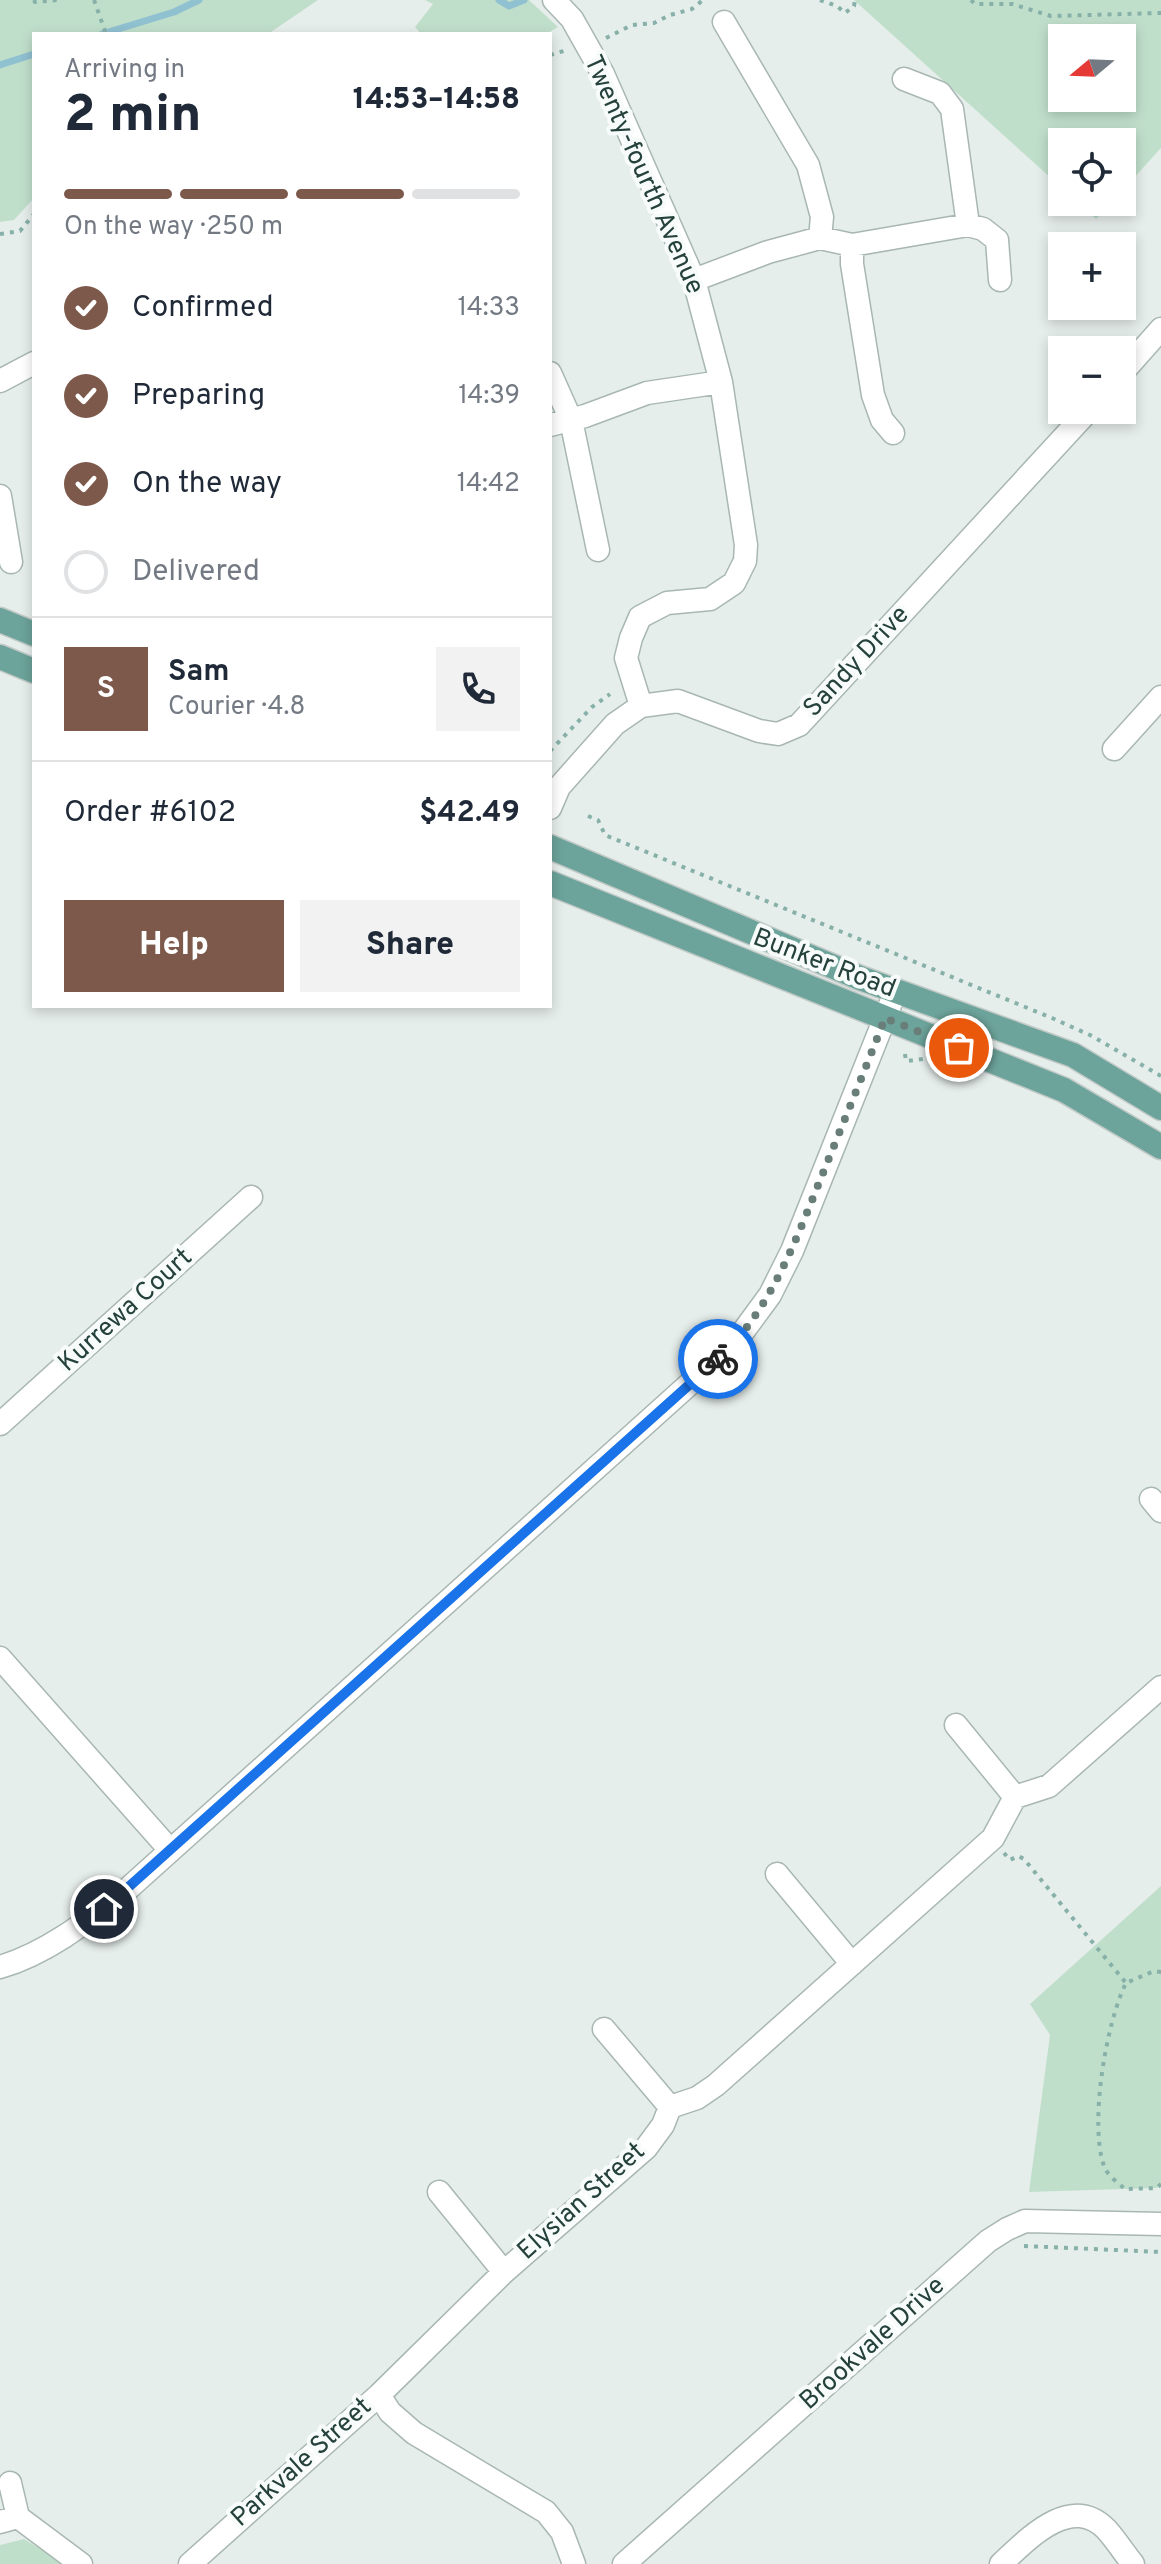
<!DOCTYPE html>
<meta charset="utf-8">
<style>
:root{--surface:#fff;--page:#f2f2f3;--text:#1f2937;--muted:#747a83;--line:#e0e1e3;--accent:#7d594b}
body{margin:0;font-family:Overpass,sans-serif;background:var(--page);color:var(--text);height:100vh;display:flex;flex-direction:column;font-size:30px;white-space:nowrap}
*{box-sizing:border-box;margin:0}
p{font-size:26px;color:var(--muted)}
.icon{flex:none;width:44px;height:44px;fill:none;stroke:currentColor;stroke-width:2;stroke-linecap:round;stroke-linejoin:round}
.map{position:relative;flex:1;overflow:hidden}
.side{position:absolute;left:32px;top:32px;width:520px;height:976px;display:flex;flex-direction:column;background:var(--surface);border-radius:0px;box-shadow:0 4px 12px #0003}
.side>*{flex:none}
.needle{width:52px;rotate:251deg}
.tools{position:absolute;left:1048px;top:24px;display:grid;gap:16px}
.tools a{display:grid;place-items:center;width:88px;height:88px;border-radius:0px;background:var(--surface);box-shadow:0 4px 12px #0003;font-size:40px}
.pin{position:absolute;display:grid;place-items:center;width:68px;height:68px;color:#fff;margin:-34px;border:4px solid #fff;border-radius:50%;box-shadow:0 2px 8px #0007}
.courier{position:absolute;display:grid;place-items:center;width:80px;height:80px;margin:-40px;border:6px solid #1a73e8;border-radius:50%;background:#fff;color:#222;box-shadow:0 2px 10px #0007}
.overview em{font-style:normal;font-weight:800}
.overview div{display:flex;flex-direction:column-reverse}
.overview{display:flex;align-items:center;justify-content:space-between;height:136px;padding:0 32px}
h1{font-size:52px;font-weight:800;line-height:60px}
.bar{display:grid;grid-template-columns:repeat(4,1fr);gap:12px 8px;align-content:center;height:96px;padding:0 32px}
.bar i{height:10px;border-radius:6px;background:var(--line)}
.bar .current{background:var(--accent)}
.bar p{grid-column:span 4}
.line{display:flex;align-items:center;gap:20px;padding:0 32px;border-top:2px solid var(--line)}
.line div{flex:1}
.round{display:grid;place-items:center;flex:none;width:84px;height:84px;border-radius:0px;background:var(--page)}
ol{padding:0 32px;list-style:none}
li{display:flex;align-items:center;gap:24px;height:88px}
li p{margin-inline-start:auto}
li .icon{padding:8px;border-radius:50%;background:var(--accent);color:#fff;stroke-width:4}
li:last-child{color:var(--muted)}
li i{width:44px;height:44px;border:4px solid var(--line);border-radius:50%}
.action{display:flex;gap:16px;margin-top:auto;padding:16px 32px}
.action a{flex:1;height:92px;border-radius:0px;background:var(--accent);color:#fff;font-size:32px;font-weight:800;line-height:92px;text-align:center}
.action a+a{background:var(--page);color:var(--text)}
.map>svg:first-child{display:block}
.green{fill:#c0dfcb;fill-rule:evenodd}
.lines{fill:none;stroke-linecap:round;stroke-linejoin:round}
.stream{stroke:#90c1d1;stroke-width:7}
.minor-casing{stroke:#a8b7b3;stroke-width:25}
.major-casing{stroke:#c2cac8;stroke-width:27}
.path{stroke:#87b1a8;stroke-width:4;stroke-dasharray:4 6;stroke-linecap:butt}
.minor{stroke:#fff;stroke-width:22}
.major{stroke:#6ca39a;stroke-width:24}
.done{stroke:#697e79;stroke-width:8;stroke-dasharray:0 14.4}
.route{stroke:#1a73e8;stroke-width:10}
.labels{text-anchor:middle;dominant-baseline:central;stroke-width:8;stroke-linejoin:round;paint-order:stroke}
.street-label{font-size:26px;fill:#25413c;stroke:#f7fbf9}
</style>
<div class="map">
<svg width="1161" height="2564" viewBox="0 0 1161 2564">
<rect width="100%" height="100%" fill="#e6eeeb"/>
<path class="green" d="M0 0H318L268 34H34V198L14 220 0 222Z
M425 0H529L558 27 546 34H421L415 27 433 4Z
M854 0H1161V148L1122 191V142H1062V188ZM1062 38H1122V98H1062Z
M1077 202H1112L1096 219Z
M1161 1886V2184L1157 2188 1029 2192 1050 2035 1030 2004Z
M24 2539 65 2564H0V2545Z"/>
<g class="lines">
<path class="stream" d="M499 0 509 6 524 0
M102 34 174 12 199 0
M0 65 34 54"/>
<g class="minor-casing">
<path id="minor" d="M554 0 572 19 603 74 694 280 721 382 746 545 745 561 734 583 710 599 667 603 640 617 631 638 626 658 641 706
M724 22 808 165 822 217 820 238
M904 79 940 93 952 109 968 225
M852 245V264L873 395 882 420 893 433
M694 280 768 252 820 238 852 245 968 225 983 229 997 240 1000 280
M550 373 571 420 598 550
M1122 373 1161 329
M0 381 34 363
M550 425 585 416 647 393 721 382
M0 496 11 562
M1114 749 1161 697
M550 808 559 787 615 724 641 706 678 701 759 731 778 734 799 725 1089 410
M0 1424 251 1197
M1151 1499 1161 1511
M0 1658 170 1850
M956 1725 1015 1797
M777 1874 852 1964
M0 1967C45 1954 85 1923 121 1895L734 1344 770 1295 792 1251 896 990
M604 2029 670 2107
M439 2192 504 2272
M10 2483 18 2517
M0 2522 18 2517 81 2564
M190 2564 379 2395
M574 2564 562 2532 546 2512 414 2433 390 2412 379 2395 504 2272 646 2148 663 2125 670 2107 697 2098 716 2085 993 1838 1015 1797 1049 1786 1161 1687
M624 2564 988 2241 1007 2229 1025 2221 1161 2224
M1001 2564C1027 2540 1070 2493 1106 2529 1116 2540 1124 2553 1133 2564"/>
</g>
<g class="major-casing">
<path id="major" d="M0 620 34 634
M0 657 34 671
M550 847 860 978 1073 1055 1161 1108
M550 883 1064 1090 1161 1147"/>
</g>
<path class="path" d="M34 0 35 2 58 0
M94 0 106 34
M820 0 837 6 845 13 854 6 855 0
M971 0 975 4H1012L1051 16 1161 13
M606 38 632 25 654 23 670 15 692 9 703 0
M550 55 567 50
M0 234 20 231 34 214
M550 751 592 707 610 694
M588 816 598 820 605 835 1052 1018 1092 1036 1161 1076
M905 1054 906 1061 923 1059
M1004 1853 1010 1860 1018 1856 1024 1859 1126 1983
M1161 1972 1154 1971 1126 1983C1106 2023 1089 2124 1104 2166 1107 2175 1118 2183 1125 2189L1157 2188 1161 2184
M1024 2246 1161 2252"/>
<use href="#minor" class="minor"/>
<use href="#major" class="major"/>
</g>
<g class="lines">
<path class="done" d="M718 1359C772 1309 796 1239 823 1173 844 1121 865 1070 885 1018L959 1048"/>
<path class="route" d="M104 1909 718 1359"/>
</g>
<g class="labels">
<g class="street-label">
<text transform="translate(643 175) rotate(66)">Twenty-fourth Avenue</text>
<text transform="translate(857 662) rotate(-47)">Sandy Drive</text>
<text transform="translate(824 964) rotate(21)">Bunker Road</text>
<text transform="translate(126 1311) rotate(-42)">Kurrewa Court</text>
<text transform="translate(582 2202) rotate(-42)">Elysian Street</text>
<text transform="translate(873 2344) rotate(-42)">Brookvale Drive</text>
<text transform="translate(302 2463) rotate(-42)">Parkvale Street</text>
</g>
</g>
</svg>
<div class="tools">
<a><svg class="needle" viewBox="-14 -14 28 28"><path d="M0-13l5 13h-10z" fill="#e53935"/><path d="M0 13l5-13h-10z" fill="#747a83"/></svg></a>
<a><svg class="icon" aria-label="locate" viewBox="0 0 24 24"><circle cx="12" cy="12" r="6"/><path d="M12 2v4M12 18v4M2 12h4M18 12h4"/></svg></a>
<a>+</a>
<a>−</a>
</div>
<div class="pin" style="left:959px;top:1048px;background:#ea580c"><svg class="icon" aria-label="bag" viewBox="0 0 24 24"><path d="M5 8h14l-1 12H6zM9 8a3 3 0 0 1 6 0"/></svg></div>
<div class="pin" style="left:104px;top:1909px;background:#1f2937"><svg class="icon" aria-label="home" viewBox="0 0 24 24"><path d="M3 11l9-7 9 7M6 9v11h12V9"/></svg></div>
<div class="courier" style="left:718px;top:1359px"><svg class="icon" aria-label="bike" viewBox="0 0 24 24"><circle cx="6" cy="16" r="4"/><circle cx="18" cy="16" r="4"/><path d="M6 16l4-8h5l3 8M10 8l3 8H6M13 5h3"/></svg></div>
<section class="side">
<div class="overview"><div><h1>2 min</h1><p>Arriving in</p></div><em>14:53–14:58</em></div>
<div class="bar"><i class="current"></i><i class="current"></i><i class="current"></i><i></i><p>On the way · 250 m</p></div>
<ol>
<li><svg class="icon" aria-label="check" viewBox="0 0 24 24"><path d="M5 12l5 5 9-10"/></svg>Confirmed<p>14:33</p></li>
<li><svg class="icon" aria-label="check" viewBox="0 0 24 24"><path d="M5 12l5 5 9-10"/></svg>Preparing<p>14:39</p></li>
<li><svg class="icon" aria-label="check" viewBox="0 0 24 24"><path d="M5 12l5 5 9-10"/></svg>On the way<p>14:42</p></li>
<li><i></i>Delivered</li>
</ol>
<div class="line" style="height:144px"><b class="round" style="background:var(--accent);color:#fff">S</b><div><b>Sam</b><p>Courier · 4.8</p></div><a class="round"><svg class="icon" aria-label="phone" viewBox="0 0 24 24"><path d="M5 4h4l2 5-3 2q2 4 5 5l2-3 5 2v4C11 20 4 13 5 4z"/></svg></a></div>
<div class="line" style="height:104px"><div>Order #6102</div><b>$42.49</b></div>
<div class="action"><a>Help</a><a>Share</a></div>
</section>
</div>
